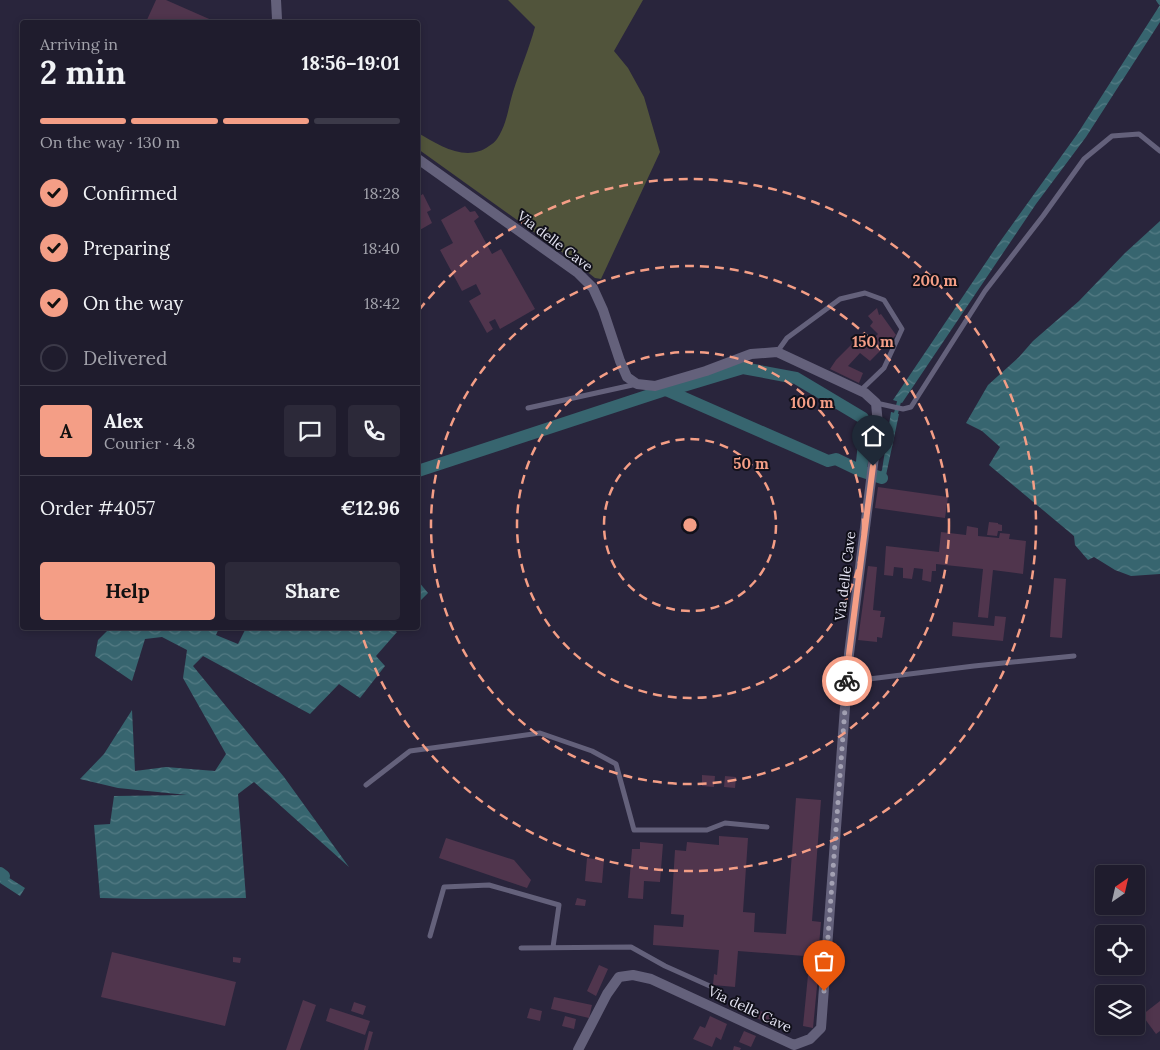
<!DOCTYPE html>
<meta charset="utf-8">
<style>
:root{--surface:#1f1c2d;--page:#2c2939;--text:#f1f3f6;--muted:#a1a1aa;--line:#3c3a49;--accent:#f49e86}
body{margin:0;font-family:Lora,serif;background:var(--page);color:var(--text);height:100vh;display:flex;flex-direction:column;font-size:19px;white-space:nowrap}
*{box-sizing:border-box;margin:0}
p{font-size:16px;color:var(--muted)}
.icon{flex:none;width:28px;height:28px;fill:none;stroke:currentColor;stroke-width:2;stroke-linecap:round;stroke-linejoin:round}
.map{position:relative;flex:1;overflow:hidden}
.panel{position:absolute;left:20px;top:20px;width:400px;height:610px;display:flex;flex-direction:column;background:var(--surface);border-radius:5px;box-shadow:0 2px 8px #0003,0 0 0 1px var(--line)}
.panel>*{flex:none}
.needle{width:32px;rotate:34deg}
.buttons{position:absolute;left:1095px;top:865px;display:grid;gap:10px}
.buttons a{display:grid;place-items:center;width:50px;height:50px;border-radius:5px;background:var(--surface);box-shadow:0 2px 8px #0003,0 0 0 1px var(--line);font-size:25px}
.pin{position:absolute;display:grid;place-items:center;width:42px;height:42px;color:#fff;margin:-51px -21px;border-radius:50% 50% 50% 0;rotate:-45deg;box-shadow:0 0 5px #0007}
.pin .icon{rotate:45deg}
.courier{position:absolute;display:grid;place-items:center;width:50px;height:50px;margin:-25px;border:4px solid #f49e86;border-radius:50%;background:#fff;color:#222;box-shadow:0 1px 6px #0007}
.overview em{font-style:normal;font-weight:700}
.overview div{display:flex;flex-direction:column-reverse}
.overview{display:flex;align-items:center;justify-content:space-between;height:85px;padding:0 20px}
h1{font-size:32px;font-weight:700;line-height:38px}
.bar{display:grid;grid-template-columns:repeat(4,1fr);gap:8px 5px;align-content:center;height:60px;padding:0 20px}
.bar i{height:6px;border-radius:4px;background:var(--line)}
.bar .active{background:var(--accent)}
.bar p{grid-column:span 4}
.line{display:flex;align-items:center;gap:12px;padding:0 20px;border-top:1px solid var(--line)}
.line div{flex:1}
.round{display:grid;place-items:center;flex:none;width:52px;height:52px;border-radius:5px;background:var(--page)}
ol{padding:0 20px;list-style:none}
li{display:flex;align-items:center;gap:15px;height:55px}
li p{margin-inline-start:auto}
li .icon{padding:5px;border-radius:50%;background:var(--accent);color:#111;stroke-width:4}
li:last-child{color:var(--muted)}
li i{width:28px;height:28px;border:2px solid var(--line);border-radius:50%}
.primary-button{display:flex;gap:10px;margin-top:auto;padding:10px 20px}
.primary-button a{flex:1;height:58px;border-radius:5px;background:var(--accent);color:#111;font-size:20px;font-weight:700;line-height:58px;text-align:center}
.primary-button a+a{background:var(--page);color:var(--text)}
.map>svg:first-child{display:block}
.grass{fill:#51543b}
.water{fill:url(#water-waves)}
.lines{fill:none;stroke-linecap:round;stroke-linejoin:round}
.stream{stroke:#37656f;stroke-width:4}
.canal{stroke:#37656f;stroke-width:12}
.building{fill:#50354d}
.service{stroke:#64617b;stroke-width:5}
.minor{stroke:#64617b;stroke-width:10}
.done{stroke:#a3a1b3;stroke-width:5;stroke-dasharray:0 9}
.route{stroke:#f49e86;stroke-width:6}
.ring{fill:none;stroke:#f49e86;stroke-width:2.5;stroke-dasharray:9 6}
.labels{text-anchor:middle;dominant-baseline:central;stroke-width:4;stroke-linejoin:round;paint-order:stroke}
.street-label{font-size:14px;fill:#e5e4f3;stroke:#11101a}
.centre{fill:#f49e86;stroke:#11101a;stroke-width:2.5}
.ring-label{font-size:15px;text-anchor:middle;font-weight:bold;fill:#f49e86;stroke:#11101a;stroke-width:4;stroke-linejoin:round;paint-order:stroke}
</style>
<div class="map">
<svg width="1160" height="1050" viewBox="0 0 1160 1050">
<defs>
<pattern id="water-waves" width="16" height="10" patternUnits="userSpaceOnUse" patternTransform="scale(1.25)"><rect width="16" height="10" fill="#37656f"/><path d="M0 5q4-4 8 0t8 0" fill="none" stroke="#547b84"/></pattern>
</defs>
<rect width="100%" height="100%" fill="#29253c"/>
<path class="grass" d="M508 0H643L614 51 628 68 644 97 660 152 601 279 595 278 566 255 418 149V133C439 145 466 163 489 146 492 144 495 142 497 139 507 124 508 108 513 92 520 70 529 49 535 27Z"/>
<path class="water" d="M1160 5V22L1086 137 1036 204 902 403 893 400 999 243 1078 133Z
M1160 221V574L1131 576 1115 570 1094 557 1088 560 1075 545 1074 536 989 465 1000 447 982 431 966 423 988 385 1019 357 1033 341 1079 301 1125 253Z
M891 412 899 414 885 480 883 482 879 480 878 477 882 470Z
M418 581 428 593 418 603Z
M110 628H219L216 635 238 644 246 628H393L392 629 397 632 376 656 385 666 360 698 339 684 310 714 203 656 193 666 284 777 349 867 254 782 238 794 246 898 145 899 100 898 94 825 110 824 114 796 187 795 118 788 80 779 104 754 132 710 135 771 166 767 215 771 226 754 183 678 187 650 162 637 145 639 132 681 95 656 98 640Z
M3 874 25 888 20 896 0 883V878Z"/>
<g class="lines">
<path class="stream" d="M1158 0 1160 3
M895 417 900 398"/>
<path class="canal" d="M666 390 828 461 836 459 861 471
M418 471 662 391 680 387 743 368 796 378 863 418 866 425 861 471 882 478
M0 873 4 876"/>
</g>
<path class="building" d="M156 0H166L216 22H146Z
M423 194 431 210 427 212 432 223 418 231V197Z
M465 206 470 212 475 211 479 217 474 221 492 254 501 249 535 309 500 329 495 319 489 322 493 329 487 333 469 301 481 294 476 284 462 291 440 250 453 243 441 220Z
M877 308 879 315 881 314 896 335 870 361 860 353 848 366 863 373 859 383 830 369 836 360 861 335 870 342 878 334 870 326 873 322 868 316Z
M878 487 948 497 945 518 875 508Z
M989 522 998 523V524L1002 525V531H998L997 536 987 535Z
M967 526 978 528V536L999 538 1000 533 1010 534 1009 539 1026 541 1023 574 993 570 988 618 978 617 983 569 936 564V571H932L931 582 922 580 923 569 914 568 912 579 903 578V568L894 567 893 576 884 575 886 546 939 552 941 532 966 535Z
M868 566 877 567 873 610 881 611 880 617H885L882 638 877 637V642L858 640Z
M1054 578 1066 579 1062 638 1050 637Z
M995 616 1006 617 1003 641 952 636 953 622 994 626Z
M702 775 715 776 714 787 702 786Z
M725 776 736 777 735 788 724 787Z
M796 798 821 800 812 921 821 922 818 957 738 951 735 987 713 985 714 974 717 975 719 950 653 945 654 925 683 927 684 915 671 914 675 850 686 851 687 842 719 845V836L748 838 743 912 755 913 754 932 786 934Z
M446 838 514 860 531 880 527 888 439 858Z
M640 842 663 844 660 882 644 881 643 899 628 898 632 849H640Z
M587 858 604 860 602 883 585 881Z
M577 898 586 900 585 906 575 905Z
M112 952 236 982 225 1026 101 997Z
M233 957 241 958 240 963 233 962Z
M599 965 608 969 596 996 587 991Z
M808 975 818 976 813 1028 803 1026Z
M554 997 592 1005 589 1018 551 1009Z
M731 999 790 1023 787 1031 728 1006Z
M303 1000 316 1005 300 1050H286Z
M1160 1001V1031L1156 1034 1142 1015Z
M354 1002 366 1006 363 1015 351 1011Z
M330 1008 370 1021 365 1035 326 1021Z
M530 1008 542 1011 540 1021 527 1018Z
M565 1016 576 1019 574 1029 562 1026Z
M710 1016 727 1024 721 1040 716 1037 712 1047 693 1039 700 1026 705 1028Z
M369 1031 373 1032 368 1050H364Z
M744 1031 756 1036 751 1047 739 1042Z
M734 1046 741 1048 740 1050H733Z"/>
<g class="lines">
<path class="service" d="M777 352 787 338 840 299 865 293 884 300 902 329 884 368 860 391
M876 403 903 409 911 407 985 291 1043 216 1084 159 1112 136 1139 134 1160 151
M528 408 637 384
M847 675 869 679 974 666 1074 656
M366 785 410 751 540 733 592 751 616 764 634 830H707L725 823 767 827
M430 936 444 887 489 885 559 905 553 947
M521 948 631 947 665 966 712 987"/>
<path class="minor" d="M276 22 277 19 276 0
M418 159 578 273 593 288 603 310 620 361 627 377 637 384 655 386 706 371 751 354 777 352 865 393 876 403 878 425 849 654 821 1028 810 1039 794 1045 651 979 633 975 619 977 607 994 578 1050"/>
</g>
<g class="lines">
<path class="done" d="M824 991 847 681"/>
<path class="route" d="M847 681 849 654 873 466"/>
</g>
<g class="ring">
<circle cx="690" cy="525" r="86"/>
<circle cx="690" cy="525" r="173"/>
<circle cx="690" cy="525" r="259"/>
<path d="M419 310A346 346 0 1 1 360 629"/>
</g>
<g class="labels">
<g class="street-label">
<text transform="translate(555 241) rotate(37)">Via delle Cave</text>
<text transform="translate(845 576) rotate(-83)">Via delle Cave</text>
<text transform="translate(750 1009) rotate(25)">Via delle Cave</text>
</g>
</g>
<circle cx="690" cy="525" r="8" class="centre"/>
<g class="ring-label">
<text x="935" y="286">200 m</text>
<text x="873" y="347">150 m</text>
<text x="812" y="408">100 m</text>
<text x="751" y="469">50 m</text>
</g>
</svg>
<div class="buttons">
<a><svg class="needle" viewBox="-14 -14 28 28"><path d="M0-13l5 13h-10z" fill="#e53935"/><path d="M0 13l5-13h-10z" fill="#a1a1aa"/></svg></a>
<a><svg class="icon" aria-label="locate" viewBox="0 0 24 24"><circle cx="12" cy="12" r="6"/><path d="M12 2v4M12 18v4M2 12h4M18 12h4"/></svg></a>
<a><svg class="icon" aria-label="layers" viewBox="0 0 24 24"><path d="M12 4l9 5-9 5-9-5zM3 14l9 5 9-5"/></svg></a>
</div>
<div class="pin" style="left:824px;top:991px;background:#ea580c"><svg class="icon" aria-label="bag" viewBox="0 0 24 24"><path d="M5 8h14l-1 12H6zM9 8a3 3 0 0 1 6 0"/></svg></div>
<div class="pin" style="left:873px;top:466px;background:#1f2937"><svg class="icon" aria-label="home" viewBox="0 0 24 24"><path d="M3 11l9-7 9 7M6 9v11h12V9"/></svg></div>
<div class="courier" style="left:847px;top:681px"><svg class="icon" aria-label="bike" viewBox="0 0 24 24"><circle cx="6" cy="16" r="4"/><circle cx="18" cy="16" r="4"/><path d="M6 16l4-8h5l3 8M10 8l3 8H6M13 5h3"/></svg></div>
<section class="panel">
<div class="overview"><div><h1>2 min</h1><p>Arriving in</p></div><em>18:56–19:01</em></div>
<div class="bar"><i class="active"></i><i class="active"></i><i class="active"></i><i></i><p>On the way · 130 m</p></div>
<ol>
<li><svg class="icon" aria-label="check" viewBox="0 0 24 24"><path d="M5 12l5 5 9-10"/></svg>Confirmed<p>18:28</p></li>
<li><svg class="icon" aria-label="check" viewBox="0 0 24 24"><path d="M5 12l5 5 9-10"/></svg>Preparing<p>18:40</p></li>
<li><svg class="icon" aria-label="check" viewBox="0 0 24 24"><path d="M5 12l5 5 9-10"/></svg>On the way<p>18:42</p></li>
<li><i></i>Delivered</li>
</ol>
<div class="line" style="height:90px"><b class="round" style="background:var(--accent);color:#111">A</b><div><b>Alex</b><p>Courier · 4.8</p></div><a class="round"><svg class="icon" aria-label="chat" viewBox="0 0 24 24"><path d="M4 5h16v11H9l-5 4z"/></svg></a><a class="round"><svg class="icon" aria-label="phone" viewBox="0 0 24 24"><path d="M5 4h4l2 5-3 2q2 4 5 5l2-3 5 2v4C11 20 4 13 5 4z"/></svg></a></div>
<div class="line" style="height:65px"><div>Order #4057</div><b>€12.96</b></div>
<div class="primary-button"><a>Help</a><a>Share</a></div>
</section>
</div>
